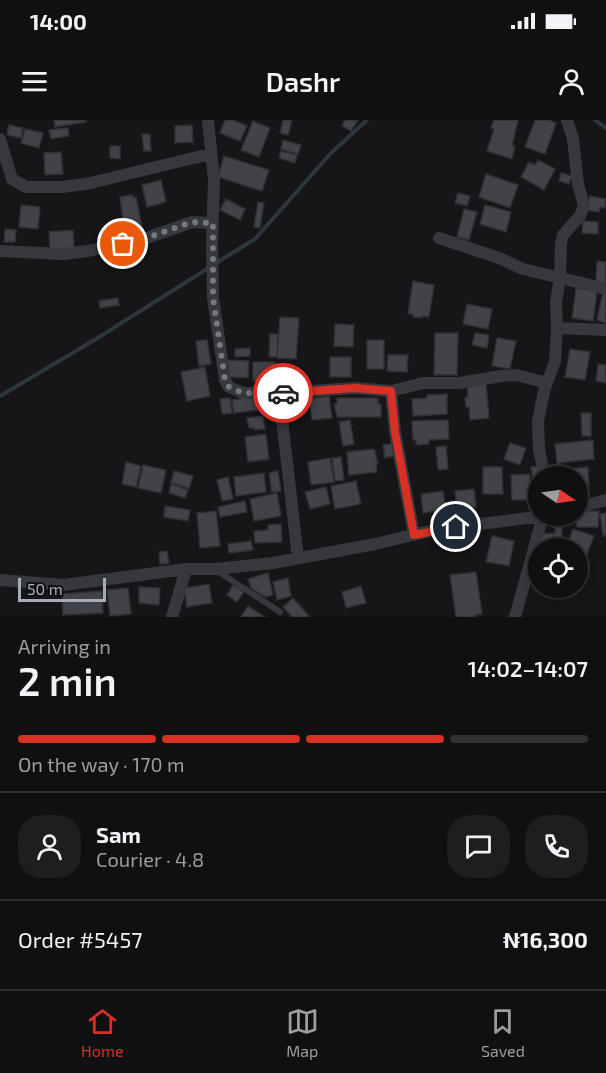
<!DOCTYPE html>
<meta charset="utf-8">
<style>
:root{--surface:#101012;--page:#1e1e20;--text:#f1f3f6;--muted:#9c9d9f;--line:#303032;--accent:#d93025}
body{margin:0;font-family:"Exo 2",sans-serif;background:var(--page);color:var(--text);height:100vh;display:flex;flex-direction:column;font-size:22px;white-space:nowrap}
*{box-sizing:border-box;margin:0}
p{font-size:20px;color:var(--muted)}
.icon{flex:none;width:33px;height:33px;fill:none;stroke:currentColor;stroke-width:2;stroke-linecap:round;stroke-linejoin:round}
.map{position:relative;height:497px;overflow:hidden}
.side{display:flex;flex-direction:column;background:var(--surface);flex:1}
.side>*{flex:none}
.needle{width:39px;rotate:103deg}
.tools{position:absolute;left:528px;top:346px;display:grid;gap:12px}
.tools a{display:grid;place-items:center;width:60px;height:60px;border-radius:50%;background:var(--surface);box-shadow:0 3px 9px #0003,0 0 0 2px var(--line);font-size:30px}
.scale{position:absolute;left:18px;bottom:15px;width:88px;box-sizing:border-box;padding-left:6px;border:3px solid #a7adb8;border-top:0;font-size:16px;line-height:21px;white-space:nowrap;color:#a7adb8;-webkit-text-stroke:4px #111113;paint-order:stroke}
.pin{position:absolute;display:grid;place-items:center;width:51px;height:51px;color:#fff;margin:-26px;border:3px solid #fff;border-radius:50%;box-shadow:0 2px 6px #0007}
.courier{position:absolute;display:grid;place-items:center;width:60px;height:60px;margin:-30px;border:4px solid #d93025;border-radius:50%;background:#fff;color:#222;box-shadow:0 2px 8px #0007}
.summary em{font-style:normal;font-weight:600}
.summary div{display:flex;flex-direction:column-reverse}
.summary{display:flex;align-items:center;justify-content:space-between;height:102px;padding:0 18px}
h1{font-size:39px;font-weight:600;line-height:45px}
.bar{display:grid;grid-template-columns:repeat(4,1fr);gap:9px 6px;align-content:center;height:72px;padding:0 18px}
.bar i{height:8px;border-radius:4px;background:var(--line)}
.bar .current{background:var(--accent)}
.bar p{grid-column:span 4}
.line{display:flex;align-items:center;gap:15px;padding:0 18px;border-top:2px solid var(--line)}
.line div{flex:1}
.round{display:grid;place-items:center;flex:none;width:63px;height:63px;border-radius:24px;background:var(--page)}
.status{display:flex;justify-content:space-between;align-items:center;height:42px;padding:0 30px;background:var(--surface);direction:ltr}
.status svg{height:16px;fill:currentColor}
header{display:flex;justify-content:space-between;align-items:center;height:78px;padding:0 18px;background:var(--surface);font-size:27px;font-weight:600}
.tab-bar{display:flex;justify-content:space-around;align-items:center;height:84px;border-top:2px solid var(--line);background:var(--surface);font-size:16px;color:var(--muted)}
.tab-bar a{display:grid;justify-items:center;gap:3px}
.tab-bar .current{color:var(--accent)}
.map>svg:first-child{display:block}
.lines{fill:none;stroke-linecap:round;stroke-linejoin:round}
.stream{stroke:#2c363c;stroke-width:4}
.building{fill:#424348;stroke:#303034;stroke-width:1.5}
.lane{stroke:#37383d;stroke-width:6}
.street{stroke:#37383d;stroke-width:12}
.done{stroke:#747880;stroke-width:6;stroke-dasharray:0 10.8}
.route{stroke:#d93025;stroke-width:8}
</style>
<div class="status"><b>14:00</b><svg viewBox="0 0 49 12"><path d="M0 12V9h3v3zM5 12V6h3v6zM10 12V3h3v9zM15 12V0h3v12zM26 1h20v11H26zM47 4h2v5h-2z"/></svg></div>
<header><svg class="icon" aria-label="menu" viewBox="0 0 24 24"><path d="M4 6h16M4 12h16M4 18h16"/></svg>Dashr<svg class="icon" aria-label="person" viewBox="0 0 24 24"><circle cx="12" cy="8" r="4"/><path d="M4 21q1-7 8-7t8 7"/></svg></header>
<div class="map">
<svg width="606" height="497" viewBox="0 0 606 497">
<rect width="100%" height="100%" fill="#161618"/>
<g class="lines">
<path class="stream" d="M595 0 606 8
M216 143 255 119 331 33 367 0
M0 276 96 219 210 147"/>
</g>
<path class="building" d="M54 0H86V2L55 7Z
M225 0H233L247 6 240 21 220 13Z
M283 0H292L288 15 280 13Z
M345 0H358L351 11 342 6Z
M494 0H518L512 26H515L512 39 487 31 494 9 491 8Z
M535 0H549L556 3 545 34 525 27Z
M253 1 270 8 259 37 241 30Z
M9 5 23 8 21 18 7 15Z
M192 5 193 22 175 23V6Z
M68 8 69 16 51 19 49 10Z
M25 9 43 13 39 28 21 23Z
M142 14H150L151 31H144Z
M283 20 301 25 298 34 281 29Z
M110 26H120V39L110 38Z
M281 31 297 35 295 43 279 38Z
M61 32 63 54 45 55 44 33Z
M224 36 269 50 262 71 218 57Z
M538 40 555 49 544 70 521 57 529 42 535 45Z
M561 53 572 56 569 64 559 61Z
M486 54 518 65 510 88 479 77Z
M161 60 166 82 147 87 142 65Z
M458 73 470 76 467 86 455 83Z
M133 75V78L136 77 143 112 125 114 120 77Z
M590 76 606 79 605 88 600 87 599 92 586 90Z
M226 79 245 89 240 100 220 90Z
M258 82 264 83 260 108 254 107Z
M21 85 40 87 38 109 19 107Z
M485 85 511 92 506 112 480 104Z
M464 89 477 92 469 120 457 117Z
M583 101 598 102V114L582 113Z
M5 109 16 110 15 122H4Z
M73 110 74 130 50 131 49 112Z
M597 141 606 142V163L596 162Z
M413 161 434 165 429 197 422 196V198L413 197V194H408Z
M576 168 597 171 593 201 572 198Z
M603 172 606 173V203L597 200Z
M118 178 119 185 100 188 99 181Z
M467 184 492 189 488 209 463 204Z
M280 197 299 198 296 239 277 238Z
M335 204 354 205 353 227 334 226Z
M435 213H458L457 255H434Z
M475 213 489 215 487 228 472 225Z
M270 214H278L277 237H269Z
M497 218 516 221 510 249 492 246Z
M207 220 211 244 199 246 196 221Z
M367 220H384V249H367Z
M250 228V236L235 237V229Z
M570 229 590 232 585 260 565 257Z
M388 235H408L407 252 387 251Z
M330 237H351V257H330Z
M227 240 249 241 248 258 227 257Z
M253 242H275V261H253Z
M598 244 606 245V263L596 261Z
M205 247 210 276 187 281 181 252Z
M486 263 489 298 470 300 469 287H466L465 278 468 277 467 264Z
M447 274V294L413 296 412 279 427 278V275Z
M257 276 259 290 234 293 232 280Z
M329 276 332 298 312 300 309 279Z
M230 278 232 293 222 294 220 279Z
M337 278H378V284H381V297H337L334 284H337Z
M581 293H591V316H582Z
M263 296 265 309 254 310V308H249L247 298Z
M350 300 354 324 343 326 339 302Z
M448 300 449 319 429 320V324L416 325V320H413L412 301Z
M266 314 269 339 248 342 245 317Z
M593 320 594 339 557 343 555 324Z
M510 323 526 328 520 345 504 339Z
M393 324 394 336 385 338 383 325Z
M446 326 448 349 438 350 436 327Z
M374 329 378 343 376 344 377 352 349 355 347 332Z
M341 337 344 360 335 361 332 338Z
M330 338 334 362 311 365 308 342Z
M126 342 141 346 136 367 122 364Z
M561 344 563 357H553L551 345Z
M143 345 166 350 161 373 138 368Z
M540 346 541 357H538V364H534L531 347Z
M483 347H502L503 374H483Z
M588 347 589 366 578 367V357H570L569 349Z
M174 351 193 356 189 368 171 363Z
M278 351 281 371 272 372 269 353Z
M264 353 266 372 236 376 234 357Z
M530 354V361H532L533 377H530V380H512L511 355Z
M228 357 233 379 222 381 217 360Z
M356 361 361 384 335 389 331 366Z
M171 364 188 370 185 378 169 373Z
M326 367 330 384 310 389 305 372Z
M474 369 476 387 457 389 455 371Z
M443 371 446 390 423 393 421 374Z
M277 373 281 396 254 401 250 379Z
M245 381 247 392 220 397 218 387Z
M165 386 190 390 188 401 164 397Z
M216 391 220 426 200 428 197 393Z
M578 391H599L598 407H576Z
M606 393V415L603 416 600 394Z
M555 399H562V421H541V414L555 413Z
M281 404 282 422 255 423 254 411 268 410V405Z
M573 409 594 416 586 436 578 433V429H566Z
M492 416 514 421 509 446 486 442Z
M251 421 253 430 229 433 228 424Z
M167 431 169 443 160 444 159 432Z
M476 452 482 494 475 495V497H456L450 455Z
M268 453 273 475 265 477 251 468 248 459Z
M288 458 291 476 277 480 273 462Z
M209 464 212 483 187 487 184 468Z
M233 465 244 472 237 482 227 475Z
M361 466 366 483 346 488 342 472Z
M139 467 160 468 159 485 139 483Z
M128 468 131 494 110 496 107 470Z
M102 471 103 493 63 495 62 474Z
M293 478 309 496 308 497H292L283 487Z
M248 486 265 497H241Z"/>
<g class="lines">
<path class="lane" d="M216 450 280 492"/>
<path class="street" d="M208 0 214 60 212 126 213 178 225 260 229 267 243 273H279L355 268 391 271 423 263H459L501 256 516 255 547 263
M0 19 12 59 26 67H62L86 64 210 34
M439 118 499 138 523 149 606 169
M0 131 63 134 88 131 141 120 192 102 213 103
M557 208 606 210
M391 271 395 312 414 415
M279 273 298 438
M545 357 539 330 538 301 544 271 555 241 557 208 556 182 560 157 561 123 563 115 580 96 584 86 578 64 573 19 567 0
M578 387 606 380
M0 460 64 465 186 449H215L273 443 375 424 434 410 543 396 515 497
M172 497 186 449"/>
</g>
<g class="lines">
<path class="done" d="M123 124 141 120 192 102 213 103V178L225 260 229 267 243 273H283"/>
<path class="route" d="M283 273 355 268 391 271 395 312 414 415 456 407"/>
</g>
</svg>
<div class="tools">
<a><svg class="needle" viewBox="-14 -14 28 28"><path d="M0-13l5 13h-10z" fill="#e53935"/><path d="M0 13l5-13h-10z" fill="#9c9d9f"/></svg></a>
<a><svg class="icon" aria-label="locate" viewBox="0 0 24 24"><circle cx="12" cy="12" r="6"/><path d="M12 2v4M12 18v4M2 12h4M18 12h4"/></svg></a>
</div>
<div class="scale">50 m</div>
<div class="pin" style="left:123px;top:124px;background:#ea580c"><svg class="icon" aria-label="bag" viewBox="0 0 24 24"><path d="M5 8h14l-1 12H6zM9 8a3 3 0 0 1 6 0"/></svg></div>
<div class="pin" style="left:456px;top:407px;background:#1f2937"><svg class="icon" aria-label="home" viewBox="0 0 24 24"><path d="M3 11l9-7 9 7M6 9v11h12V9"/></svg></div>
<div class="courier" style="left:283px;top:273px"><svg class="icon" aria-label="car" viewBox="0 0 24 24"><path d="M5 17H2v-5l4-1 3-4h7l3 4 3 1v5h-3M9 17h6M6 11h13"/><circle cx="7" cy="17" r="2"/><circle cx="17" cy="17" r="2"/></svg></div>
</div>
<section class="side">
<div class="summary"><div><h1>2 min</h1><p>Arriving in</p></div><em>14:02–14:07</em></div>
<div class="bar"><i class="current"></i><i class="current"></i><i class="current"></i><i></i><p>On the way · 170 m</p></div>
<div class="line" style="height:108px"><a class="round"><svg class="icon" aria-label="person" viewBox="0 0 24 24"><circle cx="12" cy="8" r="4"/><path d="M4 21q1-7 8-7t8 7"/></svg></a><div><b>Sam</b><p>Courier · 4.8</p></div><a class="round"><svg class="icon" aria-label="chat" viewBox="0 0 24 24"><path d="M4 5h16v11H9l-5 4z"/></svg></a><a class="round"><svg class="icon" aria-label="phone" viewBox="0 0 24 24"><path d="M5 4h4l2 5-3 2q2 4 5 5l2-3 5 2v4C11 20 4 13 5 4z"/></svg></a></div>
<div class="line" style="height:78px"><div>Order #5457</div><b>₦16,300</b></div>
</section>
<nav class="tab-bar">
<a class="current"><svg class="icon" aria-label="home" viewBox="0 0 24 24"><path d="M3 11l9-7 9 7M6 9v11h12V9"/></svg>Home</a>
<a><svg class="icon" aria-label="map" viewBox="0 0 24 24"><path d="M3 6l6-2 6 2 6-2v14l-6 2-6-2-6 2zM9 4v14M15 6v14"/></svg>Map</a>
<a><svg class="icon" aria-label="saved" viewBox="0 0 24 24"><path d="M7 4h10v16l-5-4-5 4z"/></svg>Saved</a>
</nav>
